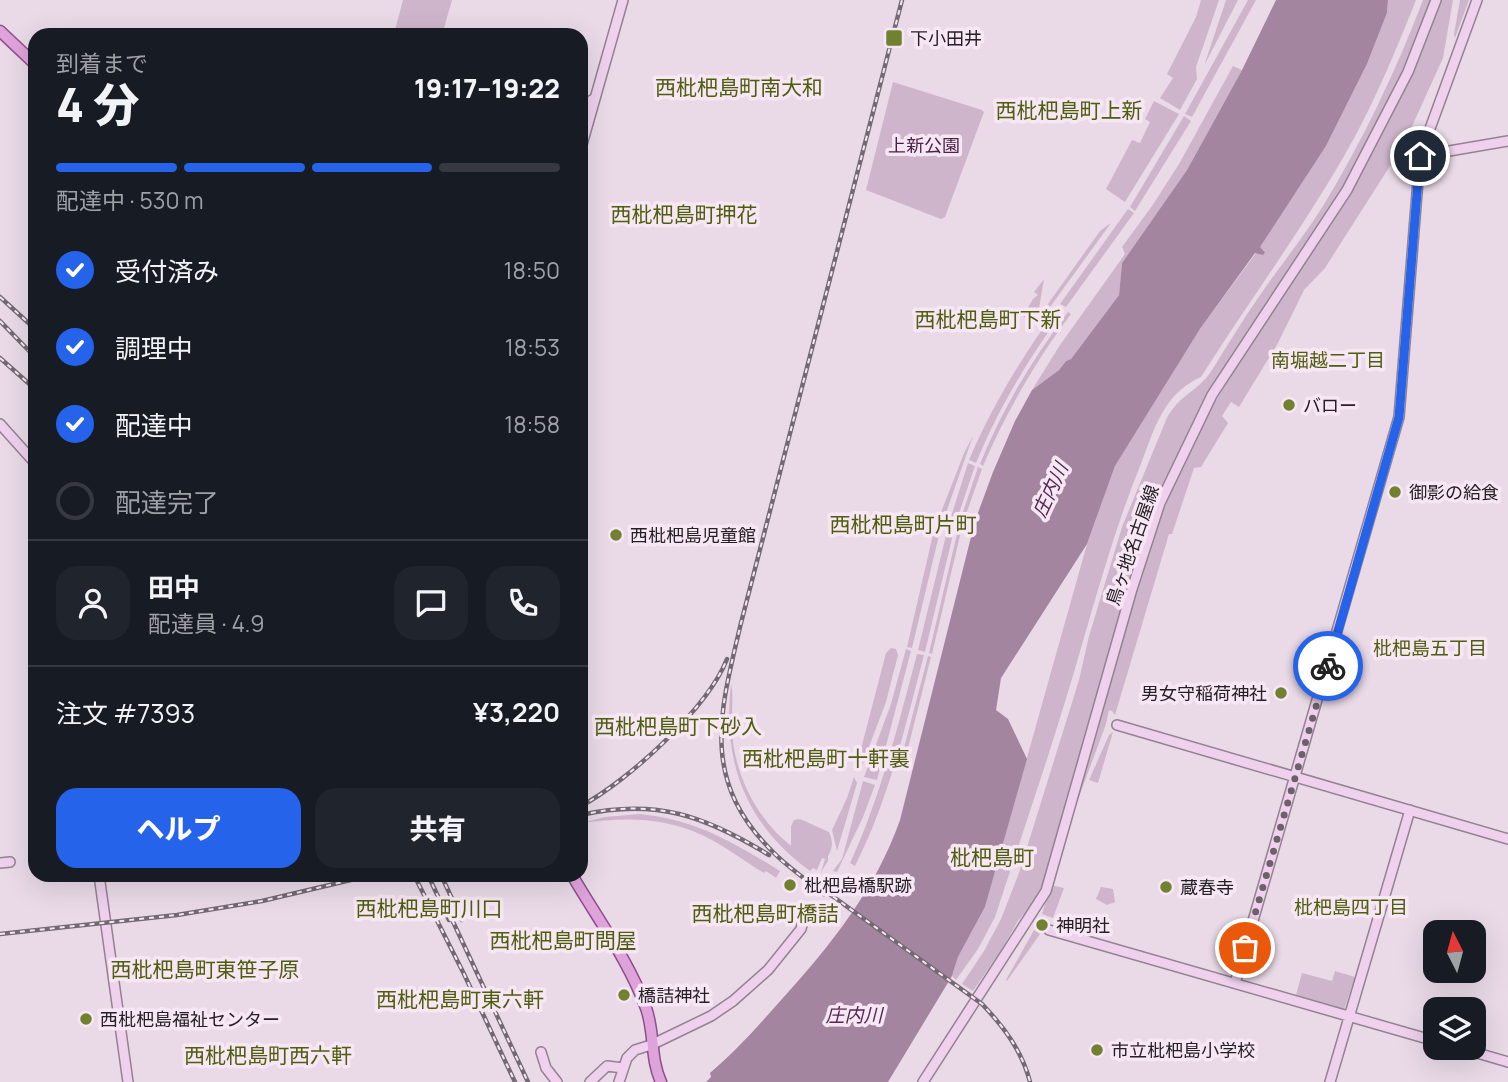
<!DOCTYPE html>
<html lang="ja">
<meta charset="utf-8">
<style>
:root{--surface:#171b24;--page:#20242c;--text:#f1f3f6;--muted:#9ea1a6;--line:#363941;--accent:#2563eb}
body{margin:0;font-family:Manrope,"Noto Sans JP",sans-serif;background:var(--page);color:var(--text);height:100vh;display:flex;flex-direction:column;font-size:26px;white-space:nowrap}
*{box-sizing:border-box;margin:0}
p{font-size:23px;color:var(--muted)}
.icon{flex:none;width:38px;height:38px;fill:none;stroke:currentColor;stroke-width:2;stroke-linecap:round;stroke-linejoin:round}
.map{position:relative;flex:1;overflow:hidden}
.side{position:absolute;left:28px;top:28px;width:560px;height:854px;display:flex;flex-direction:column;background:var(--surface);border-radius:21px;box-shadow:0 7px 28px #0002}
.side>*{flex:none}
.needle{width:46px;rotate:354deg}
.tools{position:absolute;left:1423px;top:920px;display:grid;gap:14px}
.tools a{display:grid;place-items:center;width:63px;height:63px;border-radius:14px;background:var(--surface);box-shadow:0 7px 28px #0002;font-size:35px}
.pin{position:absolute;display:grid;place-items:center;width:60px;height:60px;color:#fff;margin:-30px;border:4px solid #fff;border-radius:50%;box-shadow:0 2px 7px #0007}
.courier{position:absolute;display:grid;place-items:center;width:70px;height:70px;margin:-35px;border:5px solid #2563eb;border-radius:50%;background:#fff;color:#222;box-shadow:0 2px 9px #0007}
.headline em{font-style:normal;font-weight:800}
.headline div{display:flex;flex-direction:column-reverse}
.headline{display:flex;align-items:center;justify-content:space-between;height:119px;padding:0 28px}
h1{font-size:46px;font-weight:800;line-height:52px}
.bar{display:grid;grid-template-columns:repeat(4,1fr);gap:10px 7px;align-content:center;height:84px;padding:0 28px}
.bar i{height:9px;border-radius:5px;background:var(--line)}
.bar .active{background:var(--accent)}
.bar p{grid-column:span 4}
.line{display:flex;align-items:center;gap:18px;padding:0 28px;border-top:2px solid var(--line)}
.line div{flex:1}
.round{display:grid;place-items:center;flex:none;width:74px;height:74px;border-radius:21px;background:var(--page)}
ol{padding:0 28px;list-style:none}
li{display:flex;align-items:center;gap:21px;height:77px}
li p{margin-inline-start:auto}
li .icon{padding:7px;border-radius:50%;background:var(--accent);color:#fff;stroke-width:4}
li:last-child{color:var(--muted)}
li i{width:38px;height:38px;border:4px solid var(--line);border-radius:50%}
.action{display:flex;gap:14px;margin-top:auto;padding:14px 28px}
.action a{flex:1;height:80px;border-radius:21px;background:var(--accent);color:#fff;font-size:28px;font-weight:800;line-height:80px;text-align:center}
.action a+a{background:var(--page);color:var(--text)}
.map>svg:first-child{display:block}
.green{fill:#ceb5cb}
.water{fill:#a485a0}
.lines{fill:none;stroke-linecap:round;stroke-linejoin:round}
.secondary-casing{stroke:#928390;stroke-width:12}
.primary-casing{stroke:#904d8c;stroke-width:13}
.secondary{stroke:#efd1ed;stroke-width:9}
.primary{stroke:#dfa3db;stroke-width:10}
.rail-casing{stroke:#726972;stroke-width:4.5}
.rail{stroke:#f7e7f5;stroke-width:2;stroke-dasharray:5;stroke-linecap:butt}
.done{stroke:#6a6169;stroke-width:7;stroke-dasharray:0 12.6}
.route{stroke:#2563eb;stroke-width:9}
.poi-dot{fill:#708130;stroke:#f7e7f5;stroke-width:2.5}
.labels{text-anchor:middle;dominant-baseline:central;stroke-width:7;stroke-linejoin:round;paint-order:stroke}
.poi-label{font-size:18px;fill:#252025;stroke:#f7e7f5;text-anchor:start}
.park-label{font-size:18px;fill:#492046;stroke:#f7e7f5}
.street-label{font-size:18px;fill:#252025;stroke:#f7e7f5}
.neighbourhood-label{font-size:19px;fill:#4f5d0e;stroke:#f7e7f5}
.water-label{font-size:19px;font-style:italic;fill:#52284f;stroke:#f7e7f5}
.quarter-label{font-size:21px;fill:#4f5d0e;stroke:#f7e7f5}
</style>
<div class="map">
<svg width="1508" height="1082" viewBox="0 0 1508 1082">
<rect width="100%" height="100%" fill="#eadae8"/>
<path class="green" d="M403 0H452L442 35H412L395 30Z
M1201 0H1219L1196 67 1197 79 1180 110 1160 98 1173 78 1167 74 1196 17Z
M1226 0H1238L1205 64V63Z
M1248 0H1256L1192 117 1185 114Z
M1388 0H1416C1397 48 1377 96 1352 142 1307 223 1251 298 1201 377 1187 383 1174 394 1166 407 1155 423 1149 443 1142 461 1113 532 1094 605 1072 679 1048 759 1021 838 995 917L978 949 956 980 952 976 958 957 985 907 1087 544 1115 466 1200 329 1256 253 1265 251 1259 247 1326 146 1367 64 1387 13Z
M1423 0H1433L1404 71 1346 184 1209 393 1191 428 1155 506 1128 588 1102 685 1042 892 1018 921 1000 952 973 991 962 984 984 951 1001 919 1019 873 1079 680 1089 636 1122 527 1166 420C1178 395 1199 391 1212 370 1227 346 1242 321 1258 298 1279 267 1303 238 1323 206 1362 142 1396 71 1423 0Z
M1441 0H1453L1443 58 1404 144 1325 268 1304 290 1278 343 1239 407 1231 402 1222 416 1228 423 1201 467 1194 468 1172 534H1169L1115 715 1112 711 1109 710 1106 724 1076 805 1137 590 1163 508 1198 430 1273 306 1334 219 1395 107 1413 71Z
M1460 0H1469L1455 38 1454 34Z
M1233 66 1242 70 1187 170 1122 263 1119 295 1071 359 1066 361 1059 370 1032 390 1060 345 1125 254 1122 247 1152 206 1179 164Z
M893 82 982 110 984 112 945 217 941 219 866 190Z
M1154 101 1179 114 1125 202 1106 189 1132 140 1140 143 1150 122 1145 119Z
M1184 116 1191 121 1135 211 1130 207Z
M1128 209 1134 213 1066 307 1060 304Z
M1111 223 1050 307 1048 304 1100 231Z
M1044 279 1039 308 1032 323 1023 316 1033 299 1038 295 1034 292Z
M1059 306 1064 310C1029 358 999 407 976 463L969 460C993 404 1023 355 1059 306Z
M1068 312 1071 314C1035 362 1007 411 983 466L980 464C1002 409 1032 360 1068 312Z
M973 436 941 527 912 648 907 647 934 530 965 451Z
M968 463 975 466 956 522 925 652 918 650 949 523Z
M978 467 982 469 963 523 932 654 929 653 960 521Z
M891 648 896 649 898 655 886 702 861 768 855 772 886 653Z
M906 649 911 651 877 780 864 777 891 704Z
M917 654 924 655C905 727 889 799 855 866L850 863C881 796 898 725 917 654Z
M928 656 931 657 904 764 900 763Z
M731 684C734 694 731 719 732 732 735 776 757 819 791 846V826L794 820 800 819 829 832C833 841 833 848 828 856V861L821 872 825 859 822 858 817 870 813 868 810 871C746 824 722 763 731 684Z
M1113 732 1098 783 1089 780 1109 735Z
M854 777 857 783 837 851 832 830 847 798Z
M863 781 875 785 863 817 837 872 833 871 842 859Z
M640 814C698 820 732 842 780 871L776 878 766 871 764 873C744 861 725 846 704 836 665 817 624 817 582 823L605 817Z
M1051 885 1064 888 1053 918 1042 914Z
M1101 887 1113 889 1115 902 1107 905 1096 899Z
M1034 930 1040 934 1007 981 1006 980Z
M1335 971 1355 977 1344 1010 1296 995 1302 973 1332 981Z"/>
<path class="water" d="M1276 0H1388L1387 13 1367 64 1326 146 1260 247 1265 252 1263 255 1255 253 1200 329 1115 466 1087 544 1001 678 996 710 1008 719 1027 759 985 907 958 957 952 976 888 1082H706L711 1077 710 1073C737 1050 759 1025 782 999 830 946 876 889 900 820L975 521 993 472 1015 421 1032 390 1059 370 1066 361 1071 359 1119 295 1122 263 1187 170 1242 70Z"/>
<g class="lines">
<g class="secondary-casing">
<path id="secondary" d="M581 107 595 98
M581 148 623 0
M1420 156 1508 141
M0 424 35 463
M1117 725 1508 839
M0 863 10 862
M99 875 128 1082
M1049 930 1435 1041
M1235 983 1399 417 1420 156 1477 0
M1460 1048 1508 1062
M541 1052 546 1068 557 1082
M590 1082 607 1066 623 1068
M619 1082 627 1058 635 1050 651 1045 711 1016 733 1001 768 970 801 929 803 921 796 911
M923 1082 1046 891 1132 589 1160 503 1212 395 1347 190 1408 72 1436 0
M1330 1082 1410 810"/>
</g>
<g class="primary-casing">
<path id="primary" d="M0 31 35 64
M572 875C597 918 629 961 646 1008 655 1033 650 1058 661 1082"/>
</g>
<use href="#secondary" class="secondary"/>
<use href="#primary" class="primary"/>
<g class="rail-casing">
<path id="rail" d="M0 297 35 329
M0 321 35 357
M0 358 35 389
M581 806C628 781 708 708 727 659
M581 815C656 798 705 816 769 855
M414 875 464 974 515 1082
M428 875 449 920
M441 875 462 920
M817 885 982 1004C1004 1027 1022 1051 1030 1082
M824 894C807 880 789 868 774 853 699 780 720 712 741 623L902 0
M448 911 528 1082
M0 934 177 915 262 901 372 875"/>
</g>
<use href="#rail" class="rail"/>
</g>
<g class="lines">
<path class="done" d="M1245 948 1328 666"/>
<path class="route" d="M1328 666 1399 417 1420 156"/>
</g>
<g class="poi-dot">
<rect x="885" y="29" width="18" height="18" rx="3.5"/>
<circle cx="1289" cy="405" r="7"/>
<circle cx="1395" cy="492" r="7"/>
<circle cx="616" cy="535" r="7"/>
<circle cx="1281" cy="693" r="7"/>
<circle cx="790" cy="885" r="7"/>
<circle cx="1166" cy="887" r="7"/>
<circle cx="1042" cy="925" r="7"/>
<circle cx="624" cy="995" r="7"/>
<circle cx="86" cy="1019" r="7"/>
<circle cx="1097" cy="1050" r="7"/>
</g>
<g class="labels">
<g class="poi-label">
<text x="910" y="38">下小田井</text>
<text x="1303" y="405">バロー</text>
<text x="1409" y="492">御影の給食</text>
<text x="630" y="535">西枇杷島児童館</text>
<text x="1267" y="693" text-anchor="end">男女守稲荷神社</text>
<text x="804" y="885">枇杷島橋駅跡</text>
<text x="1180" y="887">蔵春寺</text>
<text x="1056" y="925">神明社</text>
<text x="638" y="995">橋詰神社</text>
<text x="100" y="1019">西枇杷島福祉センター</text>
<text x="1111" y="1050">市立枇杷島小学校</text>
</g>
<g class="park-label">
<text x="924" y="145">上新公園</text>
</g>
<g class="street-label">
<text transform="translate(1132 545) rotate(-71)">鳥ヶ地名古屋線</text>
</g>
<g class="neighbourhood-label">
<text x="1328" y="360">南堀越二丁目</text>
<text x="1430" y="648">枇杷島五丁目</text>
<text x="1351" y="907">枇杷島四丁目</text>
</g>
<g class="water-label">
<text transform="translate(1050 490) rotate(-65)">庄内川</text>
<text x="854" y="1015">庄内川</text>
</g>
<g class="quarter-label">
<text x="739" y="87">西枇杷島町南大和</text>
<text x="1069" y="110">西枇杷島町上新</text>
<text x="684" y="214">西枇杷島町押花</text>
<text x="988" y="319">西枇杷島町下新</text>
<text x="903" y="524">西枇杷島町片町</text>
<text x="678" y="726">西枇杷島町下砂入</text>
<text x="826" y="758">西枇杷島町十軒裏</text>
<text x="992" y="857">枇杷島町</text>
<text x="429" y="908">西枇杷島町川口</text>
<text x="765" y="913">西枇杷島町橋詰</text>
<text x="563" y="940">西枇杷島町問屋</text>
<text x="205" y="969">西枇杷島町東笹子原</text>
<text x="460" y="999">西枇杷島町東六軒</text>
<text x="268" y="1055">西枇杷島町西六軒</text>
</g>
</g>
</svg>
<div class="tools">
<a><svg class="needle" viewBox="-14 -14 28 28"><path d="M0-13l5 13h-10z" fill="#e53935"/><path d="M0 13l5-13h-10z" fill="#9ea1a6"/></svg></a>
<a><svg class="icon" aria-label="layers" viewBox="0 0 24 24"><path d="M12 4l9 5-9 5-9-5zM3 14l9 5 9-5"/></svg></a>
</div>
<div class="pin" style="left:1245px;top:948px;background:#ea580c"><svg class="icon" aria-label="bag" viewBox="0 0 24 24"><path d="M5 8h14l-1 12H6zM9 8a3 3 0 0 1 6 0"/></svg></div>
<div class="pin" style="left:1420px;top:156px;background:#1f2937"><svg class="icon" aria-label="home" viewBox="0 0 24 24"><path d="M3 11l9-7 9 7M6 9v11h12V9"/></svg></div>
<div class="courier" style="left:1328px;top:666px"><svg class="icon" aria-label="bike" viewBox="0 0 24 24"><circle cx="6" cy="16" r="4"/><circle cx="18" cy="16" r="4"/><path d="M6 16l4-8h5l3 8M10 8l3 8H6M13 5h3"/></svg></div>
<section class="side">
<div class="headline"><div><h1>4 分</h1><p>到着まで</p></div><em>19:17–19:22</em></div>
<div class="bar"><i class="active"></i><i class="active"></i><i class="active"></i><i></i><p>配達中 · 530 m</p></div>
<ol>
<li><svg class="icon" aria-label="check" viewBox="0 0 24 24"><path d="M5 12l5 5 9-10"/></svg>受付済み<p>18:50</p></li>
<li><svg class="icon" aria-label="check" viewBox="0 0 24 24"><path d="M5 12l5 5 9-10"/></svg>調理中<p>18:53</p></li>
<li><svg class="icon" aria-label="check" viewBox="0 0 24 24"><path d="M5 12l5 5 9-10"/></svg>配達中<p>18:58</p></li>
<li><i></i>配達完了</li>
</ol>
<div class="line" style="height:126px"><a class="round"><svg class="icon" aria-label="person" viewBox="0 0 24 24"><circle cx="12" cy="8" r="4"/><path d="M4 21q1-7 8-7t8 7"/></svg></a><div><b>田中</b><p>配達員 · 4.9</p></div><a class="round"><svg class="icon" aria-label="chat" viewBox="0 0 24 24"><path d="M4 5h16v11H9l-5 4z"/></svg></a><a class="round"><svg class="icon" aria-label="phone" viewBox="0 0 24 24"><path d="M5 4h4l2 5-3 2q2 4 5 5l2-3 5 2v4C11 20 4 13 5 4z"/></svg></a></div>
<div class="line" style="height:91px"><div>注文 #7393</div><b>¥3,220</b></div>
<div class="action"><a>ヘルプ</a><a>共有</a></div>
</section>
</div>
